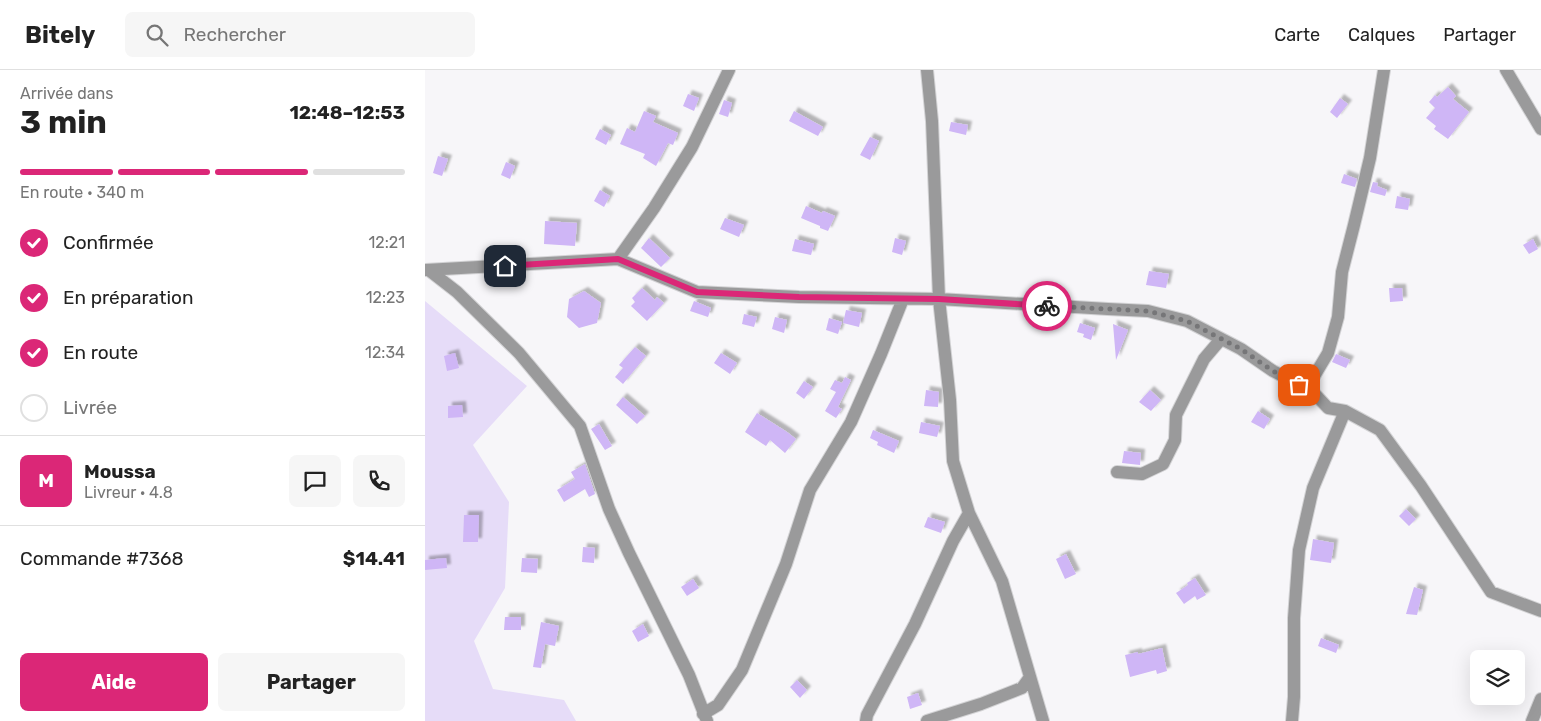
<!DOCTYPE html>
<html lang="fr">
<meta charset="utf-8">
<style>
:root{--surface:#fff;--page:#f6f6f6;--text:#222;--muted:#767676;--line:#e0e0e0;--accent:#db2777}
body{margin:0;font-family:Rubik,sans-serif;background:var(--page);color:var(--text);height:100vh;display:flex;flex-direction:column;font-size:19px;white-space:nowrap}
*{box-sizing:border-box;margin:0}
p{font-size:16px;color:var(--muted)}
.icon{flex:none;width:28px;height:28px;fill:none;stroke:currentColor;stroke-width:2;stroke-linecap:round;stroke-linejoin:round}
.map{position:relative;flex:1;overflow:hidden}
.drawer{display:flex;flex-direction:column;background:var(--surface);width:425px}
.drawer>*{flex:none}
.buttons{position:absolute;left:1045px;top:580px;display:grid;gap:10px}
.buttons a{display:grid;place-items:center;width:55px;height:55px;border-radius:8px;background:var(--surface);box-shadow:0 5px 20px #0002;font-size:25px}
.pin{position:absolute;display:grid;place-items:center;width:42px;height:42px;color:#fff;margin:-21px;border-radius:10px;box-shadow:0 2px 8px #0006}
.courier{position:absolute;display:grid;place-items:center;width:50px;height:50px;margin:-25px;border:4px solid #db2777;border-radius:50%;background:#fff;color:#222;box-shadow:0 1px 6px #0007}
.overview em{font-style:normal;font-weight:700}
.overview div{display:flex;flex-direction:column-reverse}
.overview{display:flex;align-items:center;justify-content:space-between;height:85px;padding:0 20px}
h1{font-size:32px;font-weight:700;line-height:38px}
.bar{display:grid;grid-template-columns:repeat(4,1fr);gap:8px 5px;align-content:center;height:60px;padding:0 20px}
.bar i{height:6px;border-radius:4px;background:var(--line)}
.bar .current{background:var(--accent)}
.bar p{grid-column:span 4}
.line{display:flex;align-items:center;gap:12px;padding:0 20px;border-top:1px solid var(--line)}
.line div{flex:1}
.round{display:grid;place-items:center;flex:none;width:52px;height:52px;border-radius:8px;background:var(--page)}
ol{padding:0 20px;list-style:none}
li{display:flex;align-items:center;gap:15px;height:55px}
li p{margin-inline-start:auto}
li .icon{padding:5px;border-radius:50%;background:var(--accent);color:#fff;stroke-width:4}
li:last-child{color:var(--muted)}
li i{width:28px;height:28px;border:2px solid var(--line);border-radius:50%}
.button{display:flex;gap:10px;margin-top:auto;padding:10px 20px}
.button a{flex:1;height:58px;border-radius:8px;background:var(--accent);color:#fff;font-size:20px;font-weight:700;line-height:58px;text-align:center}
.button a+a{background:var(--page);color:var(--text)}
header{display:flex;align-items:center;gap:30px;box-sizing:border-box;height:70px;padding:0 25px;background:var(--surface);border-bottom:1px solid var(--line)}
header strong{font-size:24px}
nav{display:flex;gap:28px;margin-inline-start:auto;font-size:18px}
.search{width:350px;height:45px;background:var(--page);display:flex;align-items:center;gap:12px;box-sizing:border-box;padding:0 18px;border-radius:8px;color:var(--muted);font-size:19px}
main{display:flex;flex:1;min-height:0}
.map>svg:first-child{display:block}
.green{fill:#e6dcf8}
.building{fill:#cfb6f6;filter:url(#shadow)}
.lines{fill:none;stroke-linecap:round;stroke-linejoin:round}
.minor-casing{stroke:#d3d3d5;stroke-width:14}
.minor{stroke:#9a9a9b;stroke-width:12}
.done{stroke:#767678;stroke-width:5;stroke-dasharray:0 9}
.route{stroke:#db2777;stroke-width:6}
</style>
<header>
<strong>Bitely</strong>
<div class="search"><svg class="icon" aria-label="search" viewBox="0 0 24 24"><circle cx="10" cy="10" r="6"/><path d="M15 15l6 6"/></svg>Rechercher</div>
<nav><a>Carte</a><a>Calques</a><a>Partager</a></nav>
</header>
<main>
<section class="drawer">
<div class="overview"><div><h1>3 min</h1><p>Arrivée dans</p></div><em>12:48–12:53</em></div>
<div class="bar"><i class="current"></i><i class="current"></i><i class="current"></i><i></i><p>En route · 340 m</p></div>
<ol>
<li><svg class="icon" aria-label="check" viewBox="0 0 24 24"><path d="M5 12l5 5 9-10"/></svg>Confirmée<p>12:21</p></li>
<li><svg class="icon" aria-label="check" viewBox="0 0 24 24"><path d="M5 12l5 5 9-10"/></svg>En préparation<p>12:23</p></li>
<li><svg class="icon" aria-label="check" viewBox="0 0 24 24"><path d="M5 12l5 5 9-10"/></svg>En route<p>12:34</p></li>
<li><i></i>Livrée</li>
</ol>
<div class="line" style="height:90px"><b class="round" style="background:var(--accent);color:#fff">M</b><div><b>Moussa</b><p>Livreur · 4.8</p></div><a class="round"><svg class="icon" aria-label="chat" viewBox="0 0 24 24"><path d="M4 5h16v11H9l-5 4z"/></svg></a><a class="round"><svg class="icon" aria-label="phone" viewBox="0 0 24 24"><path d="M5 4h4l2 5-3 2q2 4 5 5l2-3 5 2v4C11 20 4 13 5 4z"/></svg></a></div>
<div class="line" style="height:65px"><div>Commande #7368</div><b>$14.41</b></div>
<div class="button"><a>Aide</a><a>Partager</a></div>
</section>
<div class="map">
<svg width="1116" height="651" viewBox="0 0 1116 651">
<defs>
<filter id="shadow"><feDropShadow dx="4" dy="-4" stdDeviation="1" flood-color="#0004"/></filter>
</defs>
<rect width="100%" height="100%" fill="#f7f6f9"/>
<path class="green" d="M0 231 102 316 48 375 84 432 80 518 49 571 68 619 139 630 151 651H0Z"/>
<path class="building" d="M1023 17 1031 26 1028 29 1044 42 1023 69 1009 59 1011 56 1001 48 1010 38 1004 32 1010 25 1012 27Z
M263 24 274 28 269 41 258 36Z
M915 28 923 34 912 48 905 42Z
M299 30 307 33 303 47 294 44Z
M219 41 231 46 228 52 253 63 248 75 243 73 231 96 218 88 220 84 195 74 202 58 210 62Z
M369 41 398 57 393 66 364 51Z
M526 52 543 55 541 65 524 61Z
M175 59 186 65 181 75 170 69Z
M445 67 454 71 445 90 435 85Z
M13 86 23 89 17 106 8 103Z
M81 92 90 96 85 109 76 105Z
M919 104 932 109 930 117 916 113Z
M948 112 953 113 952 116 962 120 960 126 945 122Z
M175 120 185 126 179 137 169 131Z
M972 126 985 129 983 140 970 138Z
M381 136 397 143 398 141 410 146 403 161 395 158V156L376 148Z
M300 148 319 155 314 167 295 159Z
M120 151 152 153 150 176 119 174Z
M224 168 245 188 236 197 216 178Z
M470 168 481 171 477 185 467 182Z
M370 169 389 174 386 185 367 181Z
M1108 169 1113 179 1104 184 1098 175Z
M724 201 744 204 741 218 721 215Z
M217 218 230 230 232 227 239 233 222 251 206 236 210 232 207 228Z
M964 218H977L978 231 965 232Z
M159 221 176 233 172 253 154 258 142 247 144 229Z
M269 231 286 238 283 247 265 241Z
M421 240 437 243 434 257 418 253Z
M319 244 332 247 329 257 317 254Z
M350 247 362 250 359 263 347 259Z
M404 248 417 252 413 264 401 260Z
M655 253 670 258 666 270 658 267 659 264 652 262Z
M688 254 703 260 691 290Z
M210 277 221 286 198 314 190 307 198 298 194 295Z
M30 283 34 298 22 301 19 286Z
M296 283 312 293 305 304 289 293Z
M911 284 925 290 921 298 907 292Z
M420 307 426 310 413 337 417 339 411 348 400 341 411 322 405 319 410 310 417 313Z
M379 311 388 317 379 329 371 323Z
M501 320 514 322 513 337 499 336Z
M725 320 736 330 726 341 714 332Z
M198 327 220 346 212 354 191 335Z
M37 335 38 347 23 348V336Z
M833 341 845 349 839 359 826 352Z
M332 343 362 362 371 369 360 383 345 370 341 376 320 362Z
M496 352 515 356 512 367 494 363Z
M174 354 187 376 180 380 166 359Z
M448 360 474 371 469 383 452 375 453 372 445 368Z
M699 381 716 383 715 395 697 393Z
M160 394 170 424 164 427 160 419 139 432 132 420 150 409 146 402Z
M981 439 991 449 984 456 974 446Z
M39 445H54L53 472H38Z
M503 447 520 452 516 463 499 457Z
M888 469 909 473 906 493 885 490Z
M158 477 170 478 169 493 157 492Z
M641 484 651 504 640 509 631 489Z
M21 488 22 498 0 500V490Z
M97 488 113 489 112 503 96 502Z
M770 508 781 525 772 530 770 526 759 534 751 523 763 515 762 513Z
M268 509 274 518 262 526 256 517Z
M989 517 998 520 992 545 981 544Z
M80 547H96V560H79Z
M116 552 134 556 130 576 120 574 116 598 108 597Z
M218 554 224 566 213 572 207 561Z
M896 568 914 575 911 583 893 576Z
M737 578 742 601 732 604 731 600 705 607 700 585 713 582V584Z
M372 610 382 620 375 628 365 617Z
M493 623 497 635 485 639 482 627Z"/>
<g class="lines">
<g class="minor-casing">
<path id="minor" d="M502 0 507 51 514 229 525 330 528 391 544 443 577 511 618 651
M1081 0 1116 59
M193 189 229 138 267 77 304 0
M0 200 193 189 272 222 374 227 514 229 683 239 723 241 762 251 816 279 848 301 887 321 903 338 920 341 955 360 996 416 1066 522 1116 541
M5 201 32 222 94 283 155 356 184 439 204 483 264 605 282 651
M887 321 888 308 903 283 913 247 917 202 929 155 945 88 959 0
M692 402 717 404 738 394 750 370 751 345 779 289 796 269
M278 644 293 635 317 600 361 494 385 420 426 352 456 284 478 229
M441 651 442 645 490 554 528 471 544 443
M502 651 556 634 597 618 605 607
M867 651 869 627V548L874 480 888 418 920 341
M1107 651 1116 629"/>
</g>
<use href="#minor" class="minor"/>
</g>
<g class="lines">
<path class="done" d="M622 236 723 241 762 251 816 279 848 301 874 315"/>
<path class="route" d="M80 196 193 189 272 222 374 227 514 229 622 236"/>
</g>
</svg>
<div class="buttons">
<a><svg class="icon" aria-label="layers" viewBox="0 0 24 24"><path d="M12 4l9 5-9 5-9-5zM3 14l9 5 9-5"/></svg></a>
</div>
<div class="pin" style="left:874px;top:315px;background:#ea580c"><svg class="icon" aria-label="bag" viewBox="0 0 24 24"><path d="M5 8h14l-1 12H6zM9 8a3 3 0 0 1 6 0"/></svg></div>
<div class="pin" style="left:80px;top:196px;background:#1f2937"><svg class="icon" aria-label="home" viewBox="0 0 24 24"><path d="M3 11l9-7 9 7M6 9v11h12V9"/></svg></div>
<div class="courier" style="left:622px;top:236px"><svg class="icon" aria-label="bike" viewBox="0 0 24 24"><circle cx="6" cy="16" r="4"/><circle cx="18" cy="16" r="4"/><path d="M6 16l4-8h5l3 8M10 8l3 8H6M13 5h3"/></svg></div>
</div>
</main>
